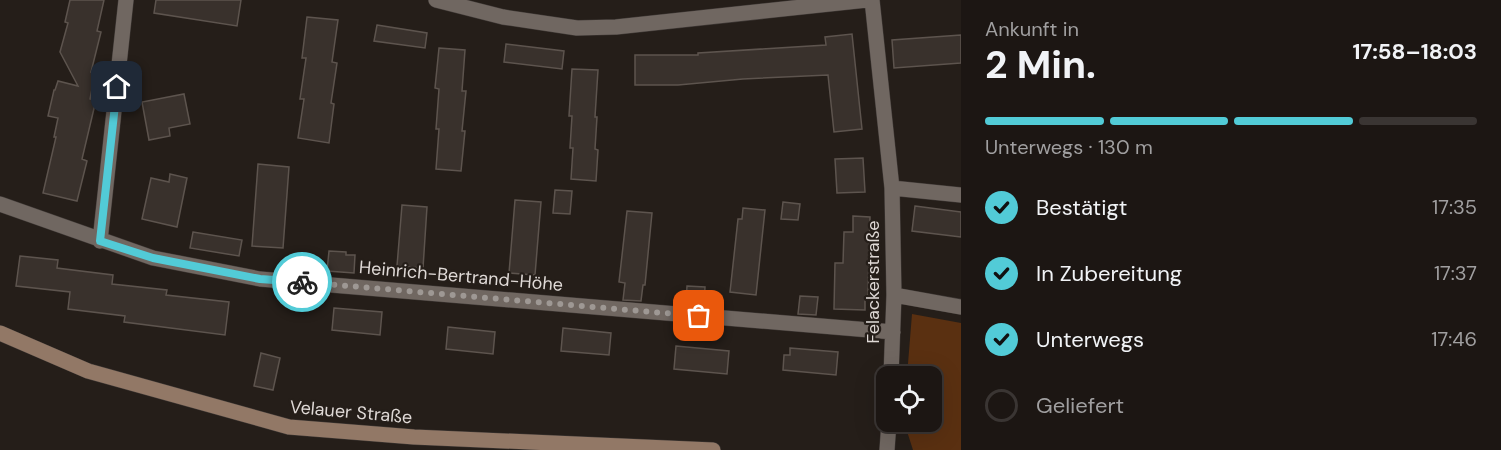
<!DOCTYPE html>
<html lang="de">
<meta charset="utf-8">
<style>
:root{--surface:#1c1613;--page:#292321;--text:#f1f3f6;--muted:#a09fa0;--line:#3a3533;--accent:#52cbd7}
body{margin:0;font-family:"DM Sans",sans-serif;background:var(--page);color:var(--text);height:100vh;display:flex;flex-direction:column;font-size:22px;white-space:nowrap}
*{box-sizing:border-box;margin:0}
p{font-size:20px;color:var(--muted)}
.icon{flex:none;width:33px;height:33px;fill:none;stroke:currentColor;stroke-width:2;stroke-linecap:round;stroke-linejoin:round}
.map{position:relative;flex:1;overflow:hidden}
.details{display:flex;flex-direction:column;background:var(--surface);width:540px}
.details>*{flex:none}
.fabs{position:absolute;left:876px;top:366px;display:grid;gap:12px}
.fabs a{display:grid;place-items:center;width:66px;height:66px;border-radius:12px;background:var(--surface);box-shadow:0 6px 24px #0002,0 0 0 2px var(--line);font-size:30px}
.pin{position:absolute;display:grid;place-items:center;width:51px;height:51px;color:#fff;margin:-26px;border-radius:12px;box-shadow:0 3px 9px #0006}
.courier{position:absolute;display:grid;place-items:center;width:60px;height:60px;margin:-30px;border:4px solid #52cbd7;border-radius:50%;background:#fff;color:#222;box-shadow:0 2px 8px #0007}
.summary em{font-style:normal;font-weight:700}
.summary div{display:flex;flex-direction:column-reverse}
.summary{display:flex;align-items:center;justify-content:space-between;height:102px;padding:0 24px}
h1{font-size:39px;font-weight:700;line-height:45px}
.bar{display:grid;grid-template-columns:repeat(4,1fr);gap:9px 6px;align-content:center;height:72px;padding:0 24px}
.bar i{height:8px;border-radius:4px;background:var(--line)}
.bar .current{background:var(--accent)}
.bar p{grid-column:span 4}
ol{padding:0 24px;list-style:none}
li{display:flex;align-items:center;gap:18px;height:66px}
li p{margin-inline-start:auto}
li .icon{padding:6px;border-radius:50%;background:var(--accent);color:#111;stroke-width:4}
li:last-child{color:var(--muted)}
li i{width:33px;height:33px;border:3px solid var(--line);border-radius:50%}
main{display:flex;flex:1;min-height:0}
.map>svg:first-child{display:block}
.green{fill:#5a3011}
.building{fill:#39312c;stroke:#5d544e;stroke-width:1.5}
.lines{fill:none;stroke-linecap:round;stroke-linejoin:round}
.street-casing{stroke:#403a37;stroke-width:16}
.secondary-casing{stroke:#403a37;stroke-width:16}
.street{stroke:#706761;stroke-width:15}
.secondary{stroke:#927866;stroke-width:15}
.done{stroke:#9e9894;stroke-width:6;stroke-dasharray:0 10.8}
.route{stroke:#52cbd7;stroke-width:8}
.labels{text-anchor:middle;dominant-baseline:central;stroke-width:4.5;stroke-linejoin:round;paint-order:stroke}
.street-label{font-size:18px;fill:#dfd9d6;stroke:#251e19}
</style>
<main>
<div class="map">
<svg width="961" height="450" viewBox="0 0 961 450">
<rect width="100%" height="100%" fill="#251e19"/>
<path class="green" d="M912 314 961 323V450H913L904 422H932V376H907Z"/>
<path class="building" d="M70 0H104L97 31 101 32 91 72 95 74 90 99 96 100 82 159 87 161 77 201 43 193 56 137H54L58 118 48 116 54 90H55L58 81 78 86 60 52 68 23 65 22Z
M156 0H241L237 26 154 13Z
M307 17 338 20 332 62 337 63 331 103 334 104 329 143 298 138 304 99H300L306 58H302Z
M377 25 427 33 425 48 374 41Z
M852 34 862 129 834 132 828 75 743 79 678 85H635V55H698V53L826 45 825 37Z
M961 35V63L894 68 892 40Z
M506 44 564 51 562 69 504 62Z
M439 48 465 50 462 91H466L462 131H465L461 171 436 169 439 129H436L439 89 435 88Z
M572 69 598 70 595 117H597L595 149 598 150 596 181 571 179 573 148H570L572 116H569Z
M184 94 190 124 169 128 170 136 149 140 142 102Z
M863 158 865 192 837 193 835 159Z
M258 164 289 167 283 248 252 246Z
M170 174 187 178 177 227 142 219 151 178 169 182Z
M555 190 572 191 570 214 553 213Z
M515 200 541 202 535 275 509 273Z
M783 202 800 204 798 220 781 219Z
M402 205 427 207 423 268 397 266Z
M915 206 961 212V237L912 231Z
M743 208 765 210 756 295 730 292 738 219H742Z
M627 211 652 213 645 285H643L641 301 623 300 625 283 619 282Z
M853 216 870 217 868 296H865V310L834 309 835 263H843L844 232H853Z
M193 232 242 240 239 256 190 248Z
M329 251 346 252V255H355L354 273 327 271Z
M20 256 58 260 57 268 113 275 112 284 167 290 166 295 229 302 225 335 124 322 125 316 68 309 70 292 16 286Z
M687 286 705 287 704 304 686 303Z
M800 296 818 297 816 315 798 314Z
M334 308 382 312 380 335 332 330Z
M448 327 495 332 493 354 446 349Z
M563 328 611 333 609 355 561 351Z
M676 346 729 351 727 374 674 369Z
M790 348 838 352 836 375 783 370 784 355H790Z
M261 353 280 358 273 390 254 386Z"/>
<g class="lines">
<g class="street-casing">
<path id="street" d="M436 0 503 17 577 28 616 27 867 0
M872 0 892 188 894 295 891 376
M892 188 961 195
M0 204 153 258 260 279 893 332
M100 241 126 0
M894 295 961 307
M887 450 889 422"/>
</g>
<g class="secondary-casing">
<path id="secondary" d="M0 333 88 371 289 427 414 437 713 450"/>
</g>
<use href="#street" class="street"/>
<use href="#secondary" class="secondary"/>
</g>
<g class="lines">
<path class="done" d="M302 282 699 316"/>
<path class="route" d="M117 87 100 241 153 258 260 279 302 282"/>
</g>
<g class="labels">
<g class="street-label">
<text transform="translate(461 276) rotate(5)">Heinrich-Bertrand-Höhe</text>
<text transform="translate(873 282) rotate(-90)">Felackerstraße</text>
<text transform="translate(351 412) rotate(5)">Velauer Straße</text>
</g>
</g>
</svg>
<div class="fabs">
<a><svg class="icon" aria-label="locate" viewBox="0 0 24 24"><circle cx="12" cy="12" r="6"/><path d="M12 2v4M12 18v4M2 12h4M18 12h4"/></svg></a>
</div>
<div class="pin" style="left:699px;top:316px;background:#ea580c"><svg class="icon" aria-label="bag" viewBox="0 0 24 24"><path d="M5 8h14l-1 12H6zM9 8a3 3 0 0 1 6 0"/></svg></div>
<div class="pin" style="left:117px;top:87px;background:#1f2937"><svg class="icon" aria-label="home" viewBox="0 0 24 24"><path d="M3 11l9-7 9 7M6 9v11h12V9"/></svg></div>
<div class="courier" style="left:302px;top:282px"><svg class="icon" aria-label="bike" viewBox="0 0 24 24"><circle cx="6" cy="16" r="4"/><circle cx="18" cy="16" r="4"/><path d="M6 16l4-8h5l3 8M10 8l3 8H6M13 5h3"/></svg></div>
</div>
<section class="details">
<div class="summary"><div><h1>2 Min.</h1><p>Ankunft in</p></div><em>17:58–18:03</em></div>
<div class="bar"><i class="current"></i><i class="current"></i><i class="current"></i><i></i><p>Unterwegs · 130 m</p></div>
<ol>
<li><svg class="icon" aria-label="check" viewBox="0 0 24 24"><path d="M5 12l5 5 9-10"/></svg>Bestätigt<p>17:35</p></li>
<li><svg class="icon" aria-label="check" viewBox="0 0 24 24"><path d="M5 12l5 5 9-10"/></svg>In Zubereitung<p>17:37</p></li>
<li><svg class="icon" aria-label="check" viewBox="0 0 24 24"><path d="M5 12l5 5 9-10"/></svg>Unterwegs<p>17:46</p></li>
<li><i></i>Geliefert</li>
</ol>
</section>
</main>
